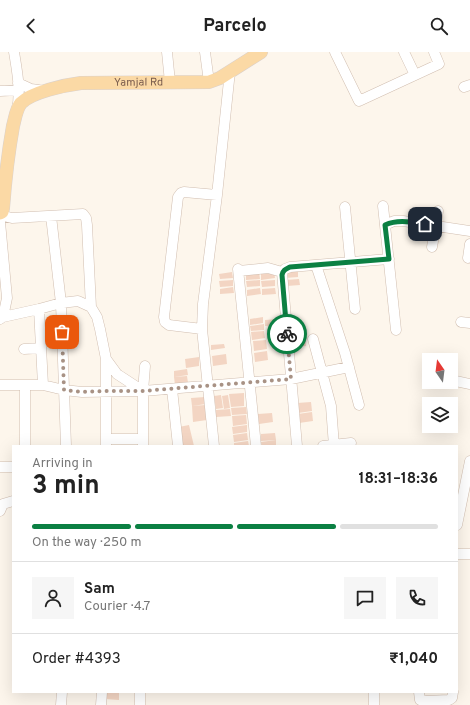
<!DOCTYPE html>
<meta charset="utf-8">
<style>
:root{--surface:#fff;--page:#f6f6f6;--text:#222;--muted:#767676;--line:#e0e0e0;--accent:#0b8043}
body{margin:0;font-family:Overpass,sans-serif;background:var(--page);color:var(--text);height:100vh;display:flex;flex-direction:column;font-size:15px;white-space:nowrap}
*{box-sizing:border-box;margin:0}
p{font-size:13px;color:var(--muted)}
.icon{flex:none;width:22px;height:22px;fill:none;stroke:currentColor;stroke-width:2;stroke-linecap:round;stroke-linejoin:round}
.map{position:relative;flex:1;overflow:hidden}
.side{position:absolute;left:12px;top:393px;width:446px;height:248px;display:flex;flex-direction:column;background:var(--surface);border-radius:0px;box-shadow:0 4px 16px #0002}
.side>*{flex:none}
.needle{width:26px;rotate:346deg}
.tools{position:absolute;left:422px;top:301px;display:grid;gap:8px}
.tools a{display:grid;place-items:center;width:36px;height:36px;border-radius:0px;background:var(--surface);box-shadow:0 4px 16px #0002;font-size:20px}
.pin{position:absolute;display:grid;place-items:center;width:34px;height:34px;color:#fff;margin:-17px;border-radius:8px;box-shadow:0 2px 6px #0006}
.courier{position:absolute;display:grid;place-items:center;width:40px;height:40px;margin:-20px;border:3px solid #0b8043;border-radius:50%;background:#fff;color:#222;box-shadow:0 1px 5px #0007}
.headline em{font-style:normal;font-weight:700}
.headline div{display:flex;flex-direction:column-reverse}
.headline{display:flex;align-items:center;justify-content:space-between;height:68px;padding:0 20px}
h1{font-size:26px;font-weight:700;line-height:30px}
.bar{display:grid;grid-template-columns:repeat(4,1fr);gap:6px 4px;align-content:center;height:48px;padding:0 20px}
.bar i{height:5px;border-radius:3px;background:var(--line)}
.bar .current{background:var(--accent)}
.bar p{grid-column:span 4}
.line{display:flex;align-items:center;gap:10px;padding:0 20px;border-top:1px solid var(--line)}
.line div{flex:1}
.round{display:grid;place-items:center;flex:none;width:42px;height:42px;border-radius:0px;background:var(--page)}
header{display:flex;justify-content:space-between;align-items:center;height:52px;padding:0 20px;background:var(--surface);font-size:18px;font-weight:700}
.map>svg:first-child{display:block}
.building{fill:#f3d5c3}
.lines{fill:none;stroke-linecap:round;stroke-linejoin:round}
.minor-casing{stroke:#d1beb0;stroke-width:11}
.major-casing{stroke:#dad1cd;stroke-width:14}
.minor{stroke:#fff;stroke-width:10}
.major{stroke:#fbd9a5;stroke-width:13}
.done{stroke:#a89285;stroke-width:4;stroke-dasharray:0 7.2}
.route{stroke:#0b8043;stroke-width:5}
.labels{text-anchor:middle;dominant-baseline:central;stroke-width:4;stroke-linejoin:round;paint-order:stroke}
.street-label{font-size:11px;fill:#7a5c4d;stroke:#fffaf3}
</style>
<header><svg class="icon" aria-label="back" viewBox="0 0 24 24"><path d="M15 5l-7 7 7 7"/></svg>Parcelo<svg class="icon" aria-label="search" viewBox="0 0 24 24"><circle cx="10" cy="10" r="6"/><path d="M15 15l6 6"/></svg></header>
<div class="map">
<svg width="470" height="653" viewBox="0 0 470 653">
<rect width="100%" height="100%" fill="#fdf6ec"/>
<path class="building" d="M298 219V225L285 226 284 221Z
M232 220 233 226 220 227 219 222Z
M259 220 260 227 246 228V222Z
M274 220 275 226 261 228V222Z
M299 227 300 233 287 234 286 228Z
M233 228V234L220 235 219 229Z
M260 228V234L247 235 246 229Z
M275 228V234L262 235 261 229Z
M233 235 234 241 220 242V237Z
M260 236 261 242 247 244V238Z
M275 236 276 242 262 243V237Z
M263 265V271L250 273V267Z
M278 267 279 273 265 274V268Z
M264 272V278L251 279 250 274Z
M264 279 265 286 252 288 251 280Z
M305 285 306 294 293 295 291 286Z
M266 288 267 297 254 299 253 289Z
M224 292 225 296 211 298V293Z
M267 299 268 308 255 310 254 301Z
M226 302 227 312 213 314 212 304Z
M199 305V314L186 316 185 307Z
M187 317 188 323 174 325V319Z
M187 324 188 331 175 333 174 325Z
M244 341V354L231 355 229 342Z
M221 343 223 356 216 357 214 344Z
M228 343 230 356 224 357 222 344Z
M205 345 206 352 192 354 191 346Z
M311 350 312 359 298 361 297 351Z
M205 353 207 368 193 370 192 354Z
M246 355 247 362 232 363 231 356Z
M230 357 231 364 216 365V358Z
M312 360 313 369 299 371 298 362Z
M272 361 273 370 259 372 258 362Z
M246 363 247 372 233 374 232 364Z
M189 373 194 394H183L179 375Z
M247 373V380L233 382 232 375Z
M247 381 248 388 234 390 233 383Z
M275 381 276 388 261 389V382Z
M276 388V394H262L261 390Z
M248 389 249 394H234V391Z
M105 640 119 641V648L105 647Z"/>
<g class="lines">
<g class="minor-casing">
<path id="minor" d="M14 0C17 19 21 38 17 58
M167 0 170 30
M205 0 209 30
M335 0 359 49 439 12 434 0
M404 0 415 23
M18 31 31 37 45 39
M464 35 470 33
M0 39 19 38
M383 154 396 278
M345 155 355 257
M0 163 12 166 83 162 86 166 87 173 91 255
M51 164 61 251 66 394
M0 170 7 246 3 265 0 267
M385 173 394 169H403L470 179
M432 195 438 159
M468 206 470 192
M316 213 345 301 359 353
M238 217 256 394
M239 219 268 216 282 220
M39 257 43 333
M3 265 39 257 61 251 78 249 91 255 97 265 100 277 106 307 117 322 143 339
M461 270 470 271
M202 277 169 273 165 270 164 265 178 145 181 141 184 140 217 143
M313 287 331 354 334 394
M24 297 41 296
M451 328 470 332
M0 333H43L64 338 82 340 143 339 291 327 349 315
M172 337 178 394
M106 387H143
M25 394V333
M106 394V307
M143 394V339L145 314
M214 394 202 277 203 252 217 143 230 19
M297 394 282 220 285 217 290 215 389 207
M323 394 351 391
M0 415H13
M0 459 3 452 13 449
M457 473 470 409
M457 502H470
M374 640V653
M419 640 420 648 425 649 449 648 452 646 453 640
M61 653 62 640
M101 653 102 640
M140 653V640"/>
</g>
<g class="major-casing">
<g id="major">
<path id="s1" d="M0 161 2 160 3 156C5 129 8 102 13 74 15 67 16 57 21 51 32 40 65 33 81 31L209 30 220 26 261 0"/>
</g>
</g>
<use href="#minor" class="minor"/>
<use href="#major" class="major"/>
</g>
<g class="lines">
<path class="done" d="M62 280 64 338 82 340 106 339H143L291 327 287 282"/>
<path class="route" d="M287 282 282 223C283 218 286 217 290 215L389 207 385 173C398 167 411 170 425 172"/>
</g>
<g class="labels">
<g class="street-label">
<text stroke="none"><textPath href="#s1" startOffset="235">Yamjal Rd</textPath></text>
</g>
</g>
</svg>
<div class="tools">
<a><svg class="needle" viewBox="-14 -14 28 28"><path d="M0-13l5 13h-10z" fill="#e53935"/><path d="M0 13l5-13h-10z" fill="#767676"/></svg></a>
<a><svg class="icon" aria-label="layers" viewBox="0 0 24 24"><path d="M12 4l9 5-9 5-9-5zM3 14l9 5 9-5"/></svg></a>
</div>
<div class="pin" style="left:62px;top:280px;background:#ea580c"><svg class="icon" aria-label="bag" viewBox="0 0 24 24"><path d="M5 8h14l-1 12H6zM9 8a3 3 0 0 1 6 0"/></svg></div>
<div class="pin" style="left:425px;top:172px;background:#1f2937"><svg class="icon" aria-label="home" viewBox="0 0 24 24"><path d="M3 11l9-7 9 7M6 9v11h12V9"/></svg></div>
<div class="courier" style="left:287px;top:282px"><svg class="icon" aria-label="bike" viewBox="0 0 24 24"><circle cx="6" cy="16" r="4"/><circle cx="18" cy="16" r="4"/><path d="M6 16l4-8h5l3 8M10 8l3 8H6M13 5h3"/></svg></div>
<section class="side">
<div class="headline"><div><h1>3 min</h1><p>Arriving in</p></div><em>18:31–18:36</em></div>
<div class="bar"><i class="current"></i><i class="current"></i><i class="current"></i><i></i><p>On the way · 250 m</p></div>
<div class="line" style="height:72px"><a class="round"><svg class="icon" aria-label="person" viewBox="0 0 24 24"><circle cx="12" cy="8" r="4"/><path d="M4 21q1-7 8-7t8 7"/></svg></a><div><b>Sam</b><p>Courier · 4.7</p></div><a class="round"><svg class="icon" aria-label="chat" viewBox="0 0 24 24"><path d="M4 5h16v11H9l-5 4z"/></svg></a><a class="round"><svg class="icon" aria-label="phone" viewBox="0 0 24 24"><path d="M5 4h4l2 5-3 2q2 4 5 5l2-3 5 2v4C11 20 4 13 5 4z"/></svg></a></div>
<div class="line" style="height:52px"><div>Order #4393</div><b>₹1,040</b></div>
</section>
</div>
